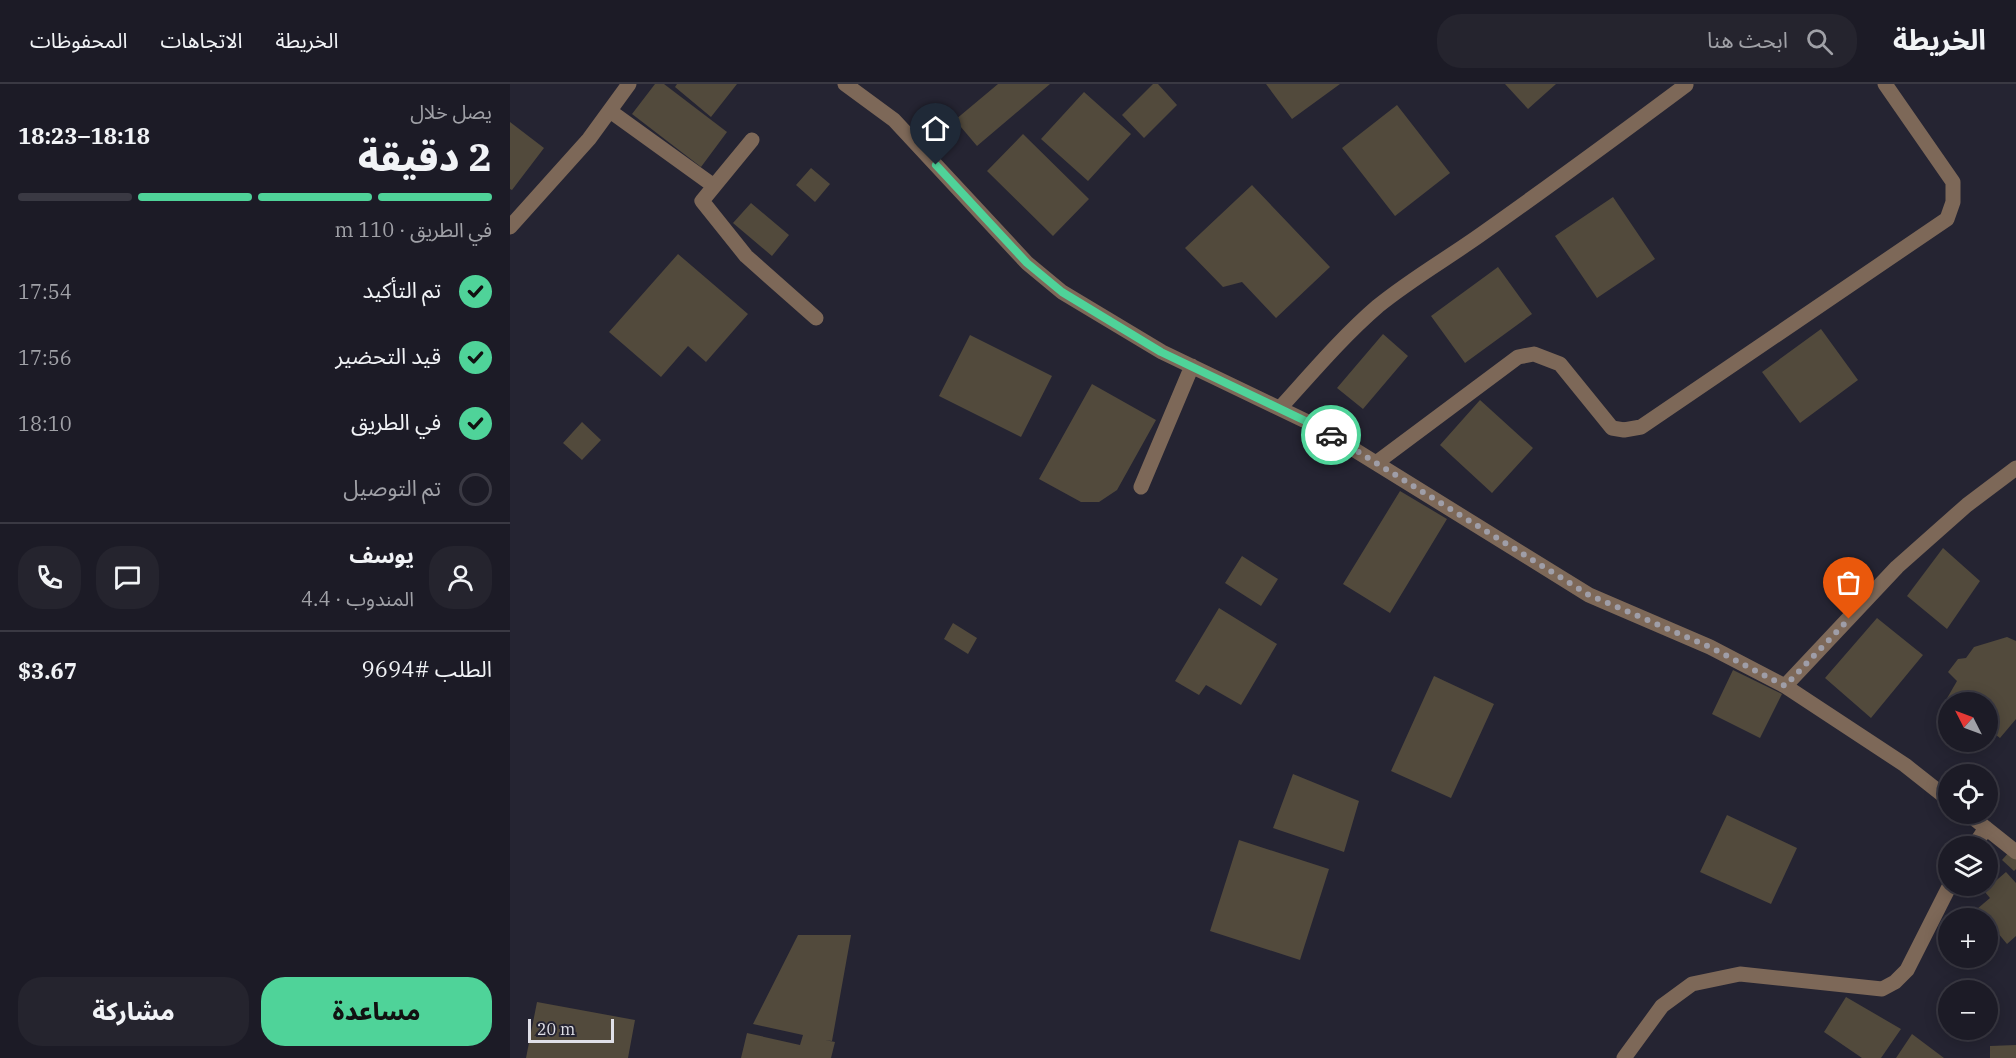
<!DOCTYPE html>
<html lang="ar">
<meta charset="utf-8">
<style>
:root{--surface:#1c1b26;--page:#25242e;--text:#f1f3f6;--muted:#a0a1a7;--line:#3a3943;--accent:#4fd399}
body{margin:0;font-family:"IBM Plex Serif","Noto Sans Arabic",serif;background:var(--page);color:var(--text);direction:rtl;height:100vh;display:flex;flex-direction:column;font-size:22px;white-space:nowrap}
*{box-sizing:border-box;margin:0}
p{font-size:20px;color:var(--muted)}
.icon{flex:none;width:33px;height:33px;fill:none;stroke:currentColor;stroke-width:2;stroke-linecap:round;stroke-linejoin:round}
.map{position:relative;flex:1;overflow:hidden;direction:ltr}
.details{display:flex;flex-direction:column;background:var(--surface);width:510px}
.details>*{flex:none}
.needle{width:39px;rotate:312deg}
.fabs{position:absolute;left:1428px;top:608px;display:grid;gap:12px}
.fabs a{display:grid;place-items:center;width:60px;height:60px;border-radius:50%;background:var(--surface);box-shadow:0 3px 15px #0003,0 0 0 2px var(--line);font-size:30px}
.scale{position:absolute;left:18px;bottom:15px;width:86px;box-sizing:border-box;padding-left:6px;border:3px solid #e0e0e8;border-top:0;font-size:16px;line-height:21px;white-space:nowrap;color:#e0e0e8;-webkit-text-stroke:4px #252432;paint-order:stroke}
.pin{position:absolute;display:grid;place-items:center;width:51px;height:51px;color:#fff;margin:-62px -26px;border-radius:50% 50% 50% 0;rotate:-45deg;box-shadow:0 0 6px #0007}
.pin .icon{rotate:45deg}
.courier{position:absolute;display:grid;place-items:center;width:60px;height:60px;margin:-30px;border:4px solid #4fd399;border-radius:50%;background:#fff;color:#222;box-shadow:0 2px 8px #0007}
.overview em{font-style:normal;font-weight:800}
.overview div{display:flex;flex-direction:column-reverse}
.overview{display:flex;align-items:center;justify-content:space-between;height:102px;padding:0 18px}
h1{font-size:39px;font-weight:800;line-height:45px}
.bar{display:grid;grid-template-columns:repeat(4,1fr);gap:9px 6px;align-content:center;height:72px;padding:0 18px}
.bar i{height:8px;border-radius:4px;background:var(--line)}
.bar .on{background:var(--accent)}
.bar p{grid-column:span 4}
.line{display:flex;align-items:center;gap:15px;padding:0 18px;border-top:2px solid var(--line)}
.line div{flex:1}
.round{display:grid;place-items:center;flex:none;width:63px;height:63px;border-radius:24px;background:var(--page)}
ol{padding:0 18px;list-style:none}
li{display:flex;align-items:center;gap:18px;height:66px}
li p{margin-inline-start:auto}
li .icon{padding:6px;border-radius:50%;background:var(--accent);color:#111;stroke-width:4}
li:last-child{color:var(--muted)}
li i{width:33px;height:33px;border:3px solid var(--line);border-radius:50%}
.primary-button{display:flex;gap:12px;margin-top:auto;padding:12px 18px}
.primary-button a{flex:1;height:69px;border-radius:24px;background:var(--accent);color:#111;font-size:24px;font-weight:800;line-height:69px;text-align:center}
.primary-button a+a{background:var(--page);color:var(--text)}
header{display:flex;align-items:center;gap:36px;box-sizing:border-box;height:84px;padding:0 30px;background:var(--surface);border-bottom:2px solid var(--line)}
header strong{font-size:28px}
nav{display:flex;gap:33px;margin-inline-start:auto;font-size:21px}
.search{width:420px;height:54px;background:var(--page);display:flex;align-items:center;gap:15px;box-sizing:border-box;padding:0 21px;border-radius:24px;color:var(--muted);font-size:22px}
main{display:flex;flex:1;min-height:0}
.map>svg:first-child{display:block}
.building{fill:#524a3c}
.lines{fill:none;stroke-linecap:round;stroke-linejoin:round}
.minor{stroke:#7d6858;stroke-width:15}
.done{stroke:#9f9ea8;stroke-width:6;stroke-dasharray:0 10.8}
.route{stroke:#4fd399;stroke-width:8}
</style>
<header>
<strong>الخريطة</strong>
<div class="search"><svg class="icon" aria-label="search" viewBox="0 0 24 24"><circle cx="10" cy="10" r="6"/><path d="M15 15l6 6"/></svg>ابحث هنا</div>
<nav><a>الخريطة</a><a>الاتجاهات</a><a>المحفوظات</a></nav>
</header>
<main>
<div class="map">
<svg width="1506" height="974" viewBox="0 0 1506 974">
<rect width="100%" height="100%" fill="#252432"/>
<path class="building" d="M145 0H154L217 48 191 83 122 30Z
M167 0H227L201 33 165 3Z
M488 0H540L467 62 445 36Z
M643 0H648L667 21 634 54 612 31Z
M756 0H830L782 35Z
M995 0H1046L1018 25Z
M574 8 621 50 578 97 531 55Z
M887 21 940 89 885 132 832 64Z
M0 38 34 64 2 106 0 105Z
M513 50 579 115 543 152 477 87Z
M301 84 320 100 305 118 286 101Z
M742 101 820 183 766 234 732 198 713 203 675 164Z
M1103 113 1145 175 1087 214 1045 152Z
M241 119 279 151 262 172 223 139Z
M168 170 238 230 196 278 178 262 151 293 99 248Z
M988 183 1022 230 955 279 921 232Z
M1311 245 1348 296 1290 339 1252 288Z
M873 250 898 272 853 325 827 304Z
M460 251 542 292 511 353 429 312Z
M582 300 646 336 607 406 589 418H571L529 395Z
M970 316 1023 364 982 409 930 361Z
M72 338 91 356 72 376 53 359Z
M890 407 937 435 880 529 833 500Z
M1433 464 1470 497 1437 545 1397 512Z
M732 472 768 495 751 522 715 499Z
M709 524 767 560 731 621 696 601 689 611 665 597Z
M1367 534 1413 571 1361 634 1315 594Z
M443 539 467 554 458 570 434 555Z
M1497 553 1506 557V635L1490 654 1478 645V618H1439L1436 616 1447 597 1438 588 1448 575 1456 574 1464 563Z
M1223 586 1272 610 1250 654 1202 630Z
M924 592 984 620 941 714 881 687Z
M783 690 849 717 834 768 763 744Z
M1217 731 1287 764 1261 820 1190 788Z
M729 756 819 785 790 876 700 847Z
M1500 767 1506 773V785L1504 787 1492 776Z
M1496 788 1506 799V852L1497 860 1478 837V834H1475L1467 825 1480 814 1474 807Z
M288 851H341L322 957 315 956 325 958 321 974H231L237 949 290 961 293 951 243 940Z
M1336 913 1391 945 1371 974H1352L1314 948Z
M27 918 125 936 118 974H16Z
M1402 950 1434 974H1386Z
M1506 961V974H1480V962Z"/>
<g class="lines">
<path class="minor" d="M335 0 384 36 517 179 552 208 652 268 806 342 1079 511 1200 563 1275 602 1395 681 1438 715
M100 27 204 102 242 56 192 117 236 172 306 234
M0 143 79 55 119 0
M770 324C801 290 832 253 868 222 901 195 938 174 973 149 1041 101 1109 51 1176 1
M866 379 1008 273 1024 270 1050 280 1102 344 1114 346 1131 343 1437 135 1443 118V98L1375 0
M631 403 682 282
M1275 602 1387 483 1457 421 1506 384
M1457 729 1506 768
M1464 762 1476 744
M1114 974 1152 922 1182 900 1230 890 1372 905 1385 898 1397 886 1440 801"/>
</g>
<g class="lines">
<path class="done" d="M821 351 1079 511 1200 563 1275 602 1339 535"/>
<path class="route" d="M426 81 517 179 552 208 651 268 806 342 821 351"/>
</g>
</svg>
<div class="fabs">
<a><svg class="needle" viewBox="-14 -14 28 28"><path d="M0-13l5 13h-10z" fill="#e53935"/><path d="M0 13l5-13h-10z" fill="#a0a1a7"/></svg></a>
<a><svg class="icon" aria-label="locate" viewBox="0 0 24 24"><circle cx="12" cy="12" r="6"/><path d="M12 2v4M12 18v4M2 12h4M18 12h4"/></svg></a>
<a><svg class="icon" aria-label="layers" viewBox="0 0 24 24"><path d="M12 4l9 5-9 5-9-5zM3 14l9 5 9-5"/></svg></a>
<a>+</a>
<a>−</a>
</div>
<div class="scale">20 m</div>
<div class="pin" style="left:1339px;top:535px;background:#ea580c"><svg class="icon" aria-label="bag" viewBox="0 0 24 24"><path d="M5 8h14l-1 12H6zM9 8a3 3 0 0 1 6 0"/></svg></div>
<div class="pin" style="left:426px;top:81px;background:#1f2937"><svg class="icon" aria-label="home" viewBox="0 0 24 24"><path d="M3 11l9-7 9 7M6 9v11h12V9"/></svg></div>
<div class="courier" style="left:821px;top:351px"><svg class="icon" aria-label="car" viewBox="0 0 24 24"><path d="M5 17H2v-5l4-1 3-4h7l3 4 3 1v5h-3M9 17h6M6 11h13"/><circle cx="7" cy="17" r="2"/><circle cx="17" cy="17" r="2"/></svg></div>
</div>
<section class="details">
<div class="overview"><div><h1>2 دقيقة</h1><p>يصل خلال</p></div><em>18:18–18:23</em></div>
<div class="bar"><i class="on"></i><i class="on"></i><i class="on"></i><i></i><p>في الطريق · 110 m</p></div>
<ol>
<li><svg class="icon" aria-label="check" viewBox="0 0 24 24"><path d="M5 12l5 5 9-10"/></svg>تم التأكيد<p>17:54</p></li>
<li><svg class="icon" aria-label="check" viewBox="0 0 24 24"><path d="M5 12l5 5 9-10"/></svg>قيد التحضير<p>17:56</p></li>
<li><svg class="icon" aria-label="check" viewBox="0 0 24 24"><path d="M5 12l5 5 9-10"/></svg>في الطريق<p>18:10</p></li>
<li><i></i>تم التوصيل</li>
</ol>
<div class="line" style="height:108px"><a class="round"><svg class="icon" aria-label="person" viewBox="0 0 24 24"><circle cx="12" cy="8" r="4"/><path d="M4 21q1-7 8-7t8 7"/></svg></a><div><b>يوسف</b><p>المندوب · 4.4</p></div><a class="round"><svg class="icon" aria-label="chat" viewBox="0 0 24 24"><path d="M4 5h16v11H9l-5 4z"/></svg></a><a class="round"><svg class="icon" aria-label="phone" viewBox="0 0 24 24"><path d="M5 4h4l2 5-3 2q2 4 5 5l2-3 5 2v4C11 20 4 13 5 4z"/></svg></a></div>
<div class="line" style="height:78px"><div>الطلب #9694</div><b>$3.67</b></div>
<div class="primary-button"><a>مساعدة</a><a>مشاركة</a></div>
</section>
</main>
